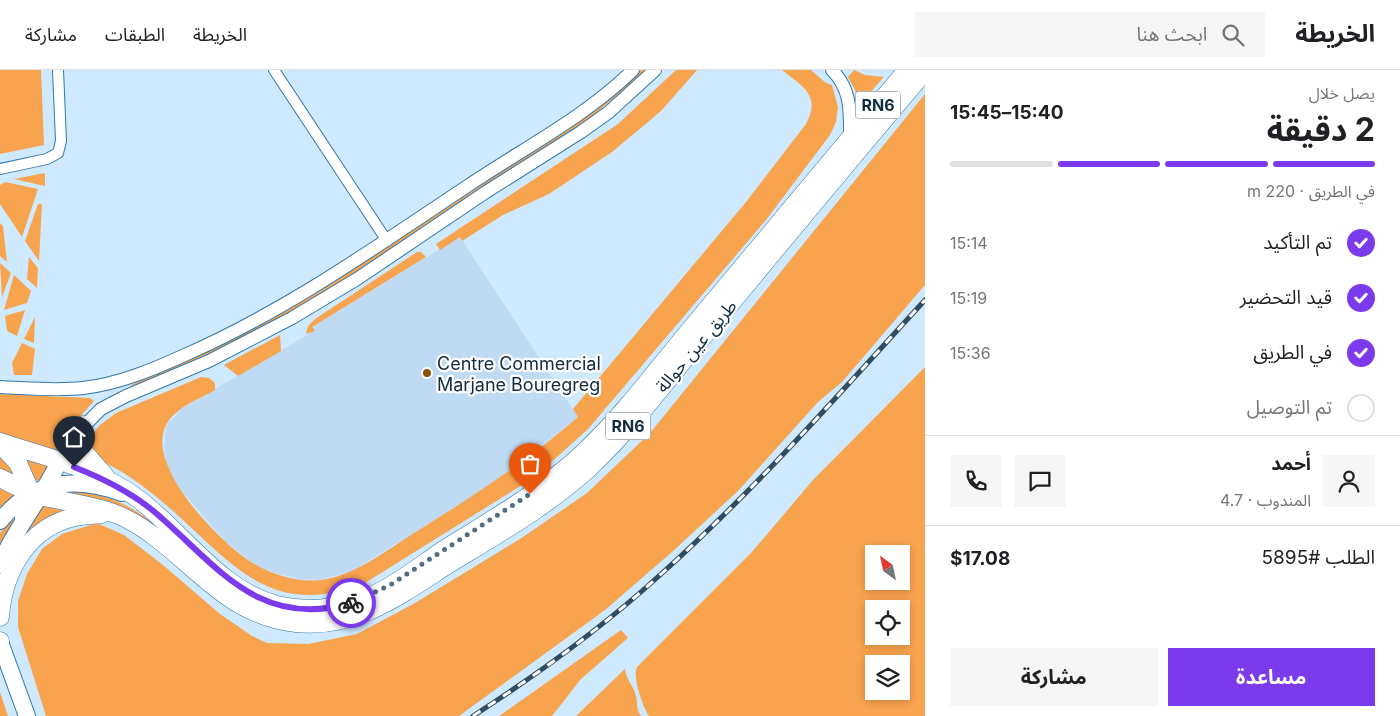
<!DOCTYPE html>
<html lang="ar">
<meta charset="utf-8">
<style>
:root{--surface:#fff;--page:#f6f6f6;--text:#202124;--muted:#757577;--line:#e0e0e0;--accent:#7c3aed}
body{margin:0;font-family:Inter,"Noto Sans Arabic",sans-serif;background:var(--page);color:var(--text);direction:rtl;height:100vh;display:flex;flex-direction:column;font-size:19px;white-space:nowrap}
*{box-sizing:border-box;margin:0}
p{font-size:16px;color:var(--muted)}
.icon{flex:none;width:28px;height:28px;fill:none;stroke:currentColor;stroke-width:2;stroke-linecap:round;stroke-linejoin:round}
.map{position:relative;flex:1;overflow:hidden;direction:ltr}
.side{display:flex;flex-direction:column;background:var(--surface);width:475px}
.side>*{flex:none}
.needle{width:32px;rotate:327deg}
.fabs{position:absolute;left:865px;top:475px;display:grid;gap:10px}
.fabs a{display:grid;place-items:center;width:45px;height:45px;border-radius:0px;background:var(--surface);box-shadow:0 2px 8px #0003;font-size:25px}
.pin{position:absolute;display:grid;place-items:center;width:42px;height:42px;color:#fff;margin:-51px -21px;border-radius:50% 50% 50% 0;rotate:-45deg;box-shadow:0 0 5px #0007}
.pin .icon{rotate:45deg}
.courier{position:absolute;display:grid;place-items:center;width:50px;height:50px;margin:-25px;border:4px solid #7c3aed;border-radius:50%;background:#fff;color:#222;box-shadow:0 1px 6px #0007}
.headline em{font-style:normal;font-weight:700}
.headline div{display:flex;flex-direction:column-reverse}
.headline{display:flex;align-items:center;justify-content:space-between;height:85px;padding:0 25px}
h1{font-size:32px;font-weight:700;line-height:38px}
.bar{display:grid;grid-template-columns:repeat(4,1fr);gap:8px 5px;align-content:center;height:60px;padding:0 25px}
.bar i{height:6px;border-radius:4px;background:var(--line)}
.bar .selected{background:var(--accent)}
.bar p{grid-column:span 4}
.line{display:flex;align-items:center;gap:12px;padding:0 25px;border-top:1px solid var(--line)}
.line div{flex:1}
.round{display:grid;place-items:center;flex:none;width:52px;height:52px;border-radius:0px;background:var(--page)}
ol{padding:0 25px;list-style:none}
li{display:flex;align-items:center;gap:15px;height:55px}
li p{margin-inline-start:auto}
li .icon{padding:5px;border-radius:50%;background:var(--accent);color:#fff;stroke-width:4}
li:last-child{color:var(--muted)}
li i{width:28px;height:28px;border:2px solid var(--line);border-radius:50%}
.button{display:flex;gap:10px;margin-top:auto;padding:10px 25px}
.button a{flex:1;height:58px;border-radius:0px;background:var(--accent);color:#fff;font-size:20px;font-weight:700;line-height:58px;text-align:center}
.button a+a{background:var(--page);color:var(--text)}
header{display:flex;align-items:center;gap:30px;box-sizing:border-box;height:70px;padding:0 25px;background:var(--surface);border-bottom:1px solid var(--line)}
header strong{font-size:24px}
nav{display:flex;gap:28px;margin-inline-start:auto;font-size:18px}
.search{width:350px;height:45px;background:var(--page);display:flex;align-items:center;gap:12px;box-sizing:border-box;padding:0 18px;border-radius:0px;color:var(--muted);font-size:19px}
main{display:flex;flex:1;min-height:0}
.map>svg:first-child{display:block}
.built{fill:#bfdbf3}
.green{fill:#f8a34d;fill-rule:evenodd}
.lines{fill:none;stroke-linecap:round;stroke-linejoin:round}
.minor-casing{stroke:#3477a8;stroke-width:12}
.tertiary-casing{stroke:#3477a8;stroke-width:14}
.primary-casing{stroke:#3477a8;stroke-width:18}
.trunk-casing{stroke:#3477a8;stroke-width:19}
.minor{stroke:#fff;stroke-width:10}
.tertiary{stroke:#fff;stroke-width:12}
.primary{stroke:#fff;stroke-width:16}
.trunk{stroke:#fff;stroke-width:18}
.rail-casing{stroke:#304c61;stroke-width:5}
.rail{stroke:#fff;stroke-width:3;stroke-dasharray:9;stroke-linecap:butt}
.done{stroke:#536e84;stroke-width:5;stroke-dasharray:0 9}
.route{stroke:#7c3aed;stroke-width:6}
.poi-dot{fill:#8b5109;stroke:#fff;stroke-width:2}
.labels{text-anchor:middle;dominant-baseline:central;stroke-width:4.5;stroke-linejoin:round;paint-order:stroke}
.shield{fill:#fff;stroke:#586b7a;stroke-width:1}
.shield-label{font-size:16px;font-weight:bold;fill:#102c41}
.street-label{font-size:18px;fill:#102c41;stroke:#fff}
.poi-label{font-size:18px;fill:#102c41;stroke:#fff;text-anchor:start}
</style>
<header>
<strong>الخريطة</strong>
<div class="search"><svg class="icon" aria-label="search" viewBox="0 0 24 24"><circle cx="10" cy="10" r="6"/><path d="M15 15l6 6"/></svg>ابحث هنا</div>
<nav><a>الخريطة</a><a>الطبقات</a><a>مشاركة</a></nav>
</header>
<main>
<section class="side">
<div class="headline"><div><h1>2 دقيقة</h1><p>يصل خلال</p></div><em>15:40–15:45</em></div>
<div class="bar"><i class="selected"></i><i class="selected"></i><i class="selected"></i><i></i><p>في الطريق · 220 m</p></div>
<ol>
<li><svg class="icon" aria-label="check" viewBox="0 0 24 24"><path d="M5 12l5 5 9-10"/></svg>تم التأكيد<p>15:14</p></li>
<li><svg class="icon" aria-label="check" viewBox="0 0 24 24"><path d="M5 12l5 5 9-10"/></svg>قيد التحضير<p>15:19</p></li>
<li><svg class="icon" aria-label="check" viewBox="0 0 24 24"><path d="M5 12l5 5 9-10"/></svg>في الطريق<p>15:36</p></li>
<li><i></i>تم التوصيل</li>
</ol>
<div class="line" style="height:90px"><a class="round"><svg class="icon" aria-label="person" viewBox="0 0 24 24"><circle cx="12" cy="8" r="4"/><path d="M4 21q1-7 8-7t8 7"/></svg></a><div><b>أحمد</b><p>المندوب · 4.7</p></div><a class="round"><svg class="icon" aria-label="chat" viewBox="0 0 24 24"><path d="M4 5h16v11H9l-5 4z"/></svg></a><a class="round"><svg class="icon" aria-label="phone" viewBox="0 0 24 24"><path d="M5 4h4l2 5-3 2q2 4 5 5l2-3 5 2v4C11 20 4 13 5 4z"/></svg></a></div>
<div class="line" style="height:65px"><div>الطلب #5895</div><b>$17.08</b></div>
<div class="button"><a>مساعدة</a><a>مشاركة</a></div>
</section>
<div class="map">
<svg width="925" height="646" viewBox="0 0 925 646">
<rect width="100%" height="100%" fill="#cfe9ff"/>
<path class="built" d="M460 167 578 347 489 416 352 501 318 510 299 509 265 500 251 492 225 471 174 412 167 396 164 381 166 356 183 338 314 261 312 257Z"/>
<path class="green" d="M0 0H41L44 75 0 84Z
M641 0H647L590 48 324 223 260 259 201 288 140 314 129 316 227 272 322 220 588 45Z
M676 0H697L661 41 612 82 549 124 503 145 462 171 460 167 440 180 436 174 618 54Z
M782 0H811L826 13 832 15 838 37 836 52 830 65 766 150 588 359 556 388 522 415 365 513C265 553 227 485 159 429 147 419 135 410 122 402 112 396 101 392 92 384L90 367 100 355 116 343 201 307 209 308 215 313V320C199 329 175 338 166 355 145 397 220 472 251 492 270 504 298 513 320 510 355 506 385 481 414 463 472 427 527 391 578 347L573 339 746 132 806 54C821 25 803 17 782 0Z
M854 0 865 5 884 7 859 35 855 20 848 7Z
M925 24V215L842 312 818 332 738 421 672 482 605 540 459 646H46L18 557V531L27 504 42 479 62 464 97 453 124 465 163 495 220 544 252 566 267 573 308 574 357 564 415 533 520 469 587 423 650 363Z
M45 103V116L14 109Z
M5 112 38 119 22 167 0 134V115Z
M38 134H42L39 191 25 171Z
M0 153 3 156 7 192 0 186Z
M417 182H421L426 187 312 257 315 261 306 264 308 256 315 249Z
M29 187 38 198 37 218 27 209Z
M0 193 11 203 2 227Z
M14 205 31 221 27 233 4 240Z
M25 240 17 266 7 261 5 246Z
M35 247 34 273 24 269Z
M280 265 281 281 238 306 224 295Z
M22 273 35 279 32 305H14L12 293Z
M925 297V646H649C643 637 632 607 637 597L752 482 813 410ZM874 484H901V511H874ZM874 539H901V566H874ZM874 594H901V621H874Z
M0 324 90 328 94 331 68 360 55 382 0 363Z
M0 384 3 386 19 410 0 400Z
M22 388 54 395 40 410 30 412Z
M0 412 19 422 0 444Z
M72 421C107 423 132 436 158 457L157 459 71 426Z
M41 433 61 437 62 445 27 464Z
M12 449 14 450 0 476V463Z
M621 560 628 568 581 609 552 646H499Z
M625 599C626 610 634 616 636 626 638 633 636 639 641 646H576Z
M0 622 8 646H0Z"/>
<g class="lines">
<g class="minor-casing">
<path id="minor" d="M274 0 387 171
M0 99 47 89 58 83 61 71 58 0"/>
</g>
<g class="tertiary-casing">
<path id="tertiary" d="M832 0C852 20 850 43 850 69
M0 317C27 318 56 321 83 318 119 314 154 299 187 284 289 239 377 176 469 115 524 78 585 47 633 0
M59 392 72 368 101 339 126 326 209 291 292 248 357 209 486 122 581 62 609 42 655 0"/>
</g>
<g class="primary-casing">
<path id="primary" d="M0 451C33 410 74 406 122 423
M0 495C15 458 42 428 59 392
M0 572 27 646"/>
</g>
<g class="trunk-casing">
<path id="trunk" d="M83 355V381L105 406
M0 372C46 387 98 399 137 428 183 462 219 520 277 535 303 541 333 540 359 531 390 520 418 497 445 479 491 450 541 422 581 385 623 346 658 298 694 255 766 170 837 85 907 0
M0 374 18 393 31 423 24 448
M0 408C12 414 25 421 38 425 67 433 98 435 125 448 188 480 219 545 296 553 354 559 398 527 444 497 493 467 545 438 588 399 630 360 665 312 702 268 776 179 850 89 925 1
M0 547C3 502 28 457 75 447 83 445 93 445 102 444
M0 571V573"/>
</g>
<use href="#minor" class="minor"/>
<use href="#tertiary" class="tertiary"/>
<use href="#primary" class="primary"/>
<use href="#trunk" class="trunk"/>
<g class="rail-casing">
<path id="rail" d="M473 646C538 604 602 558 660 505 755 420 839 324 925 230"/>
</g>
<use href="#rail" class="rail"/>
</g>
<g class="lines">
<path class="done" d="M351 533 390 515 530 424"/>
<path class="route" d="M74 397C102 408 127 420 151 439 214 491 256 561 351 533"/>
</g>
<circle class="poi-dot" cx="427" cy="303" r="5"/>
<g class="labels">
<g class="shield">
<rect x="855.5" y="21.5" width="45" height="27" rx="4"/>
<rect x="605.5" y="342.5" width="45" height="27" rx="4"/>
</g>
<g class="shield-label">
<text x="878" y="35">RN6</text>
<text x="628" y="356">RN6</text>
</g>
<g class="street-label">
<text transform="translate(696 276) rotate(-50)">طريق عين حوالة</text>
</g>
<g class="poi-label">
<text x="437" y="293">Centre Commercial<tspan x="437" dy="21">Marjane Bouregreg</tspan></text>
</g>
</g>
</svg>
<div class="fabs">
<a><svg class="needle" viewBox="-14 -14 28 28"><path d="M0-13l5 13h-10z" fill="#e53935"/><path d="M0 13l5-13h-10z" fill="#757577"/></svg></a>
<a><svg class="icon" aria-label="locate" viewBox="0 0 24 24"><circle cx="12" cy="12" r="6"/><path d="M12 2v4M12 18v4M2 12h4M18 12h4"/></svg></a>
<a><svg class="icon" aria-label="layers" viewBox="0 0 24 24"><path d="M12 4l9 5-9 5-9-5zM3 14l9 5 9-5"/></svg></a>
</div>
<div class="pin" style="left:530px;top:424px;background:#ea580c"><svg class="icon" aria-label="bag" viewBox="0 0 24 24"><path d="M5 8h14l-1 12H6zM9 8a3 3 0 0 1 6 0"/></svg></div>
<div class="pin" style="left:74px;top:397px;background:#1f2937"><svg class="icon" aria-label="home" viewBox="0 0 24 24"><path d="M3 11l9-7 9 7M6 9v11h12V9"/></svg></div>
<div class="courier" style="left:351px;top:533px"><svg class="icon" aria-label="bike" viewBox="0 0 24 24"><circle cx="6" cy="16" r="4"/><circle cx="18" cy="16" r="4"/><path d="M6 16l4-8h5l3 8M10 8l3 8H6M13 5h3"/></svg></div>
</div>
</main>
